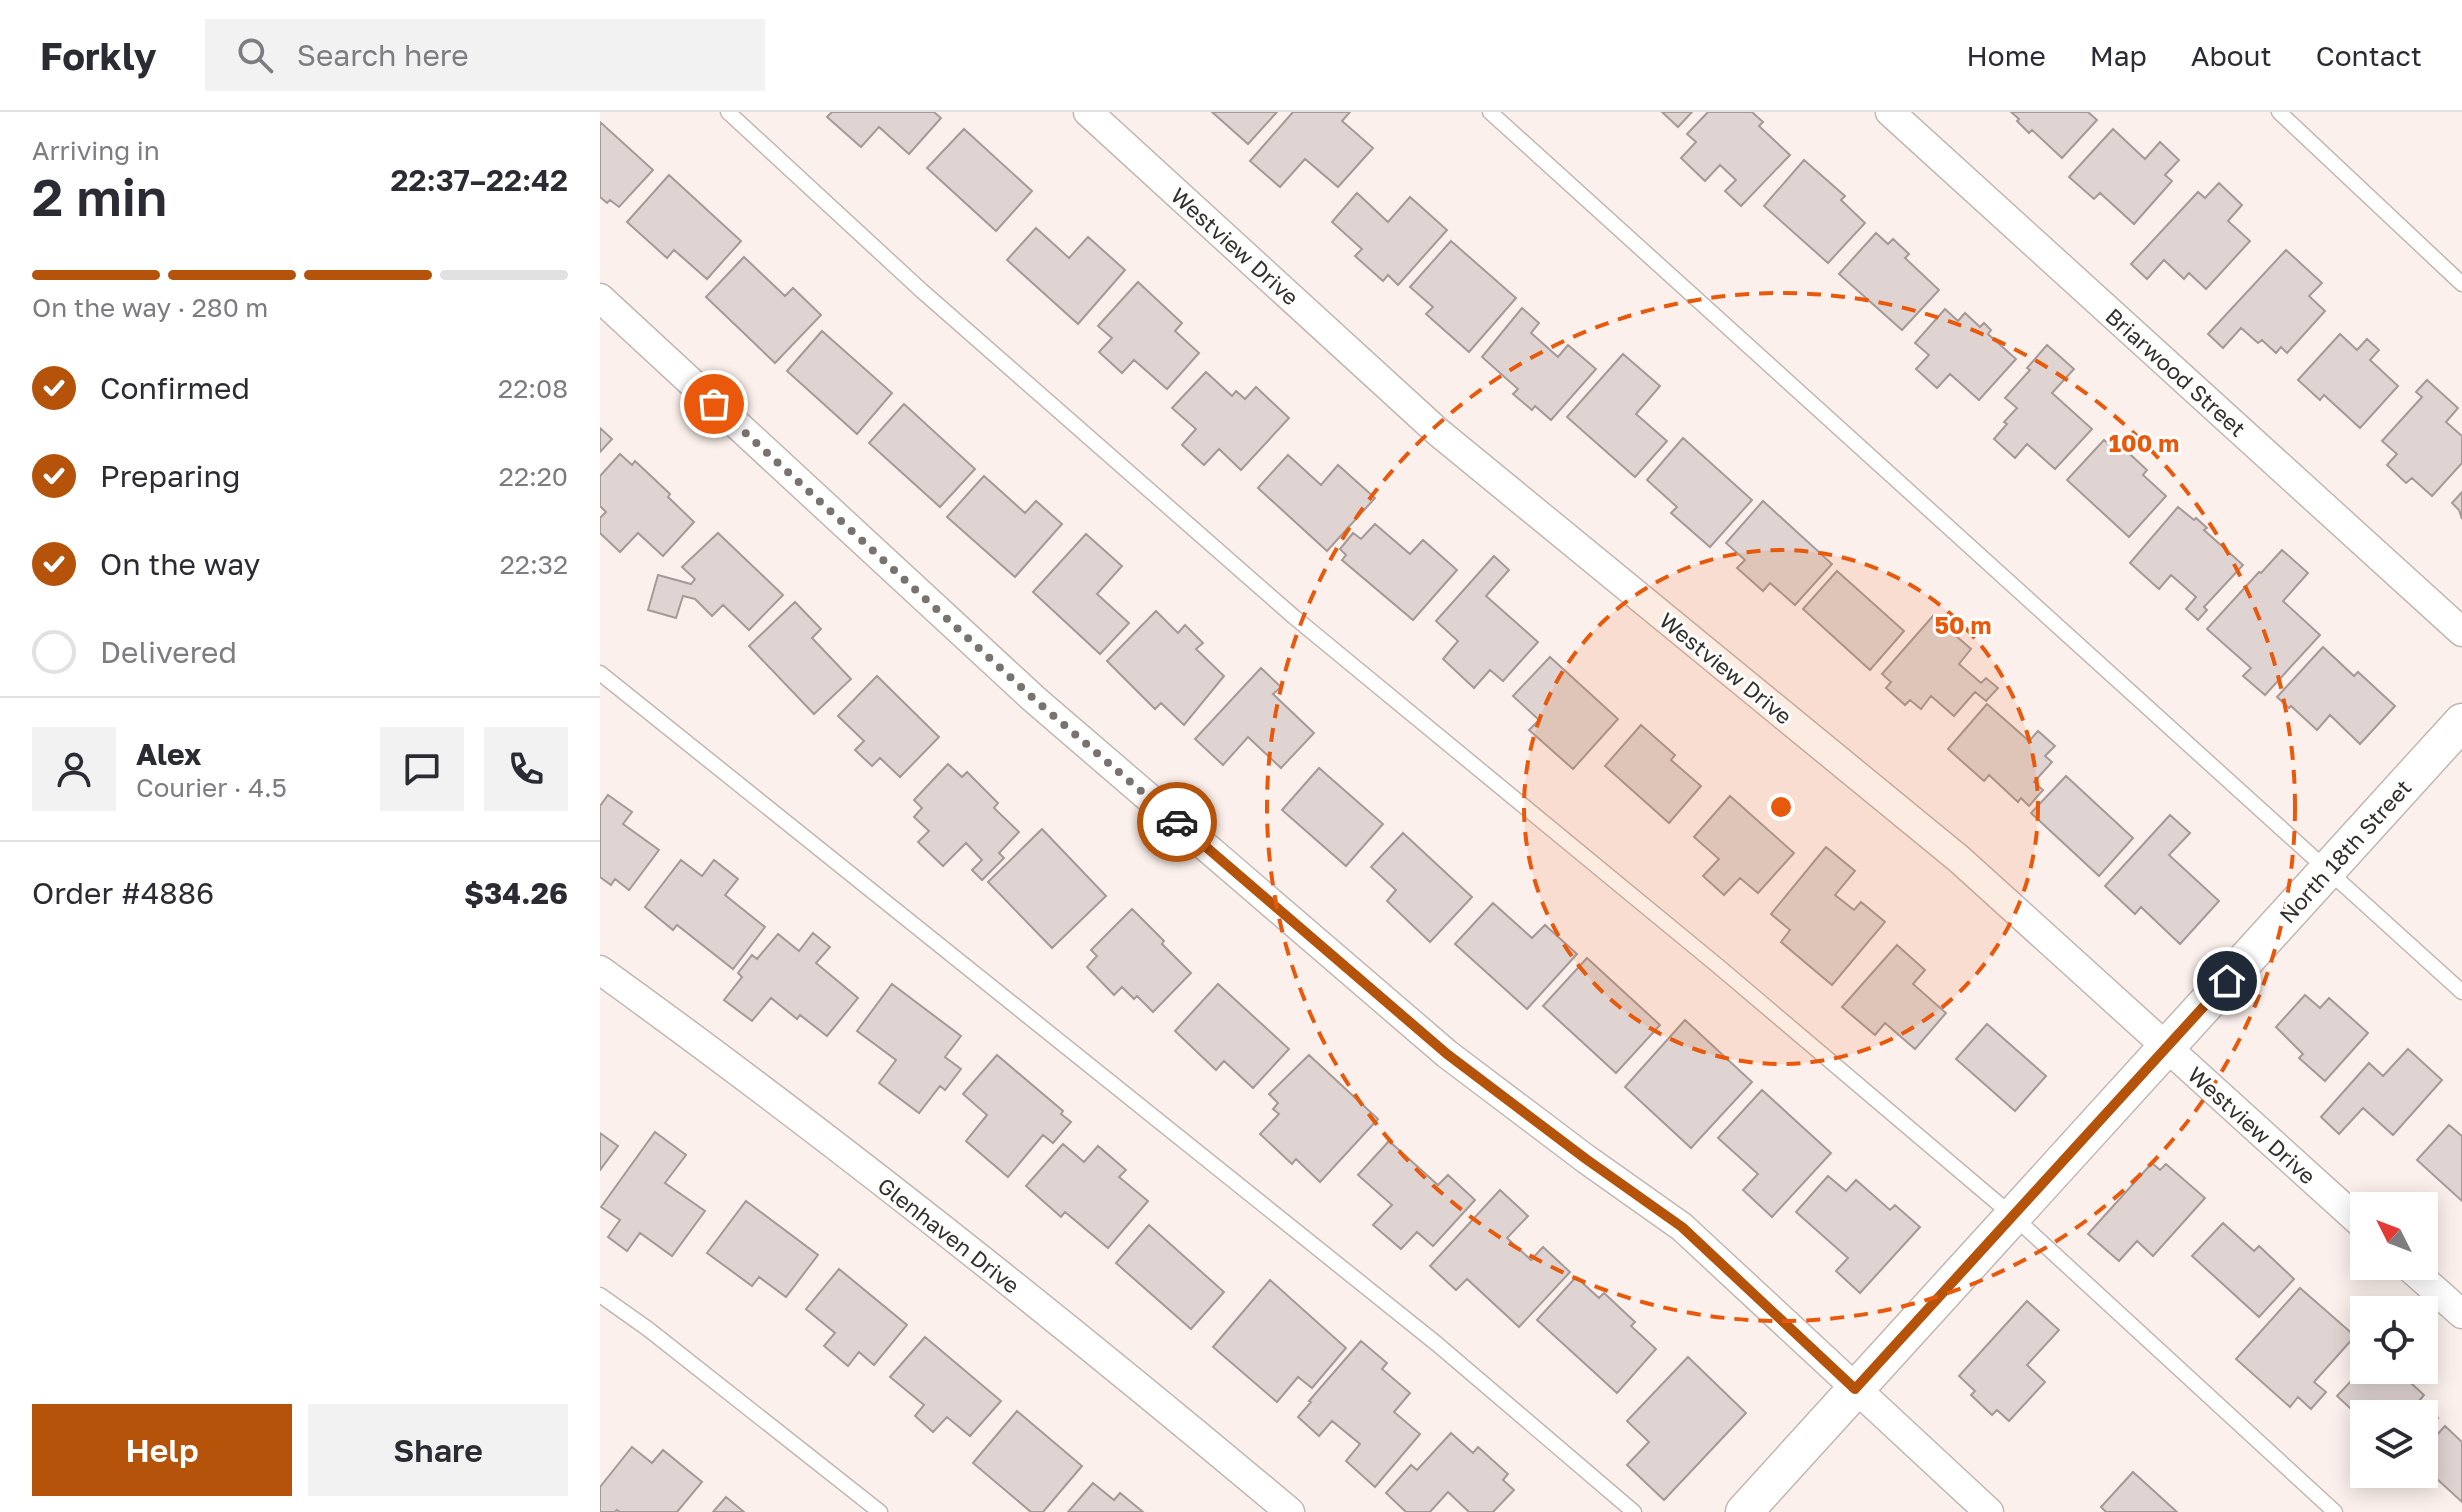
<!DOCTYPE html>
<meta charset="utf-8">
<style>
:root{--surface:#fff;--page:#f2f2f3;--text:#2b2b33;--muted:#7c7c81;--line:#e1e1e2;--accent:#b45309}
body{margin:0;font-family:"Golos Text",sans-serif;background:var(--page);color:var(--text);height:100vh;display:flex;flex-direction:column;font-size:30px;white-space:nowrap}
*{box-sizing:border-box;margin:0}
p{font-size:26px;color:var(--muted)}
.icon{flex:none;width:44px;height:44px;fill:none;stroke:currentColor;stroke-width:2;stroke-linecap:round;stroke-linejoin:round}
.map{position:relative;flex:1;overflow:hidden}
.sheet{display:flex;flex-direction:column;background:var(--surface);width:600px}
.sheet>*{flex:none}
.needle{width:52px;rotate:312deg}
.tools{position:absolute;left:1750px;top:1080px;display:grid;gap:16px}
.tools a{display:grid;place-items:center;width:88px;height:88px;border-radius:0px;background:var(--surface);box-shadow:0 4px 20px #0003;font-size:40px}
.pin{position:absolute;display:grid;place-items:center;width:68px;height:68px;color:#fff;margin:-34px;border:4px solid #fff;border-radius:50%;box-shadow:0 2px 8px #0007}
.courier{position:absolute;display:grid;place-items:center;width:80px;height:80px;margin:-40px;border:6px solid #b45309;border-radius:50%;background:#fff;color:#222;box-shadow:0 2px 10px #0007}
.headline em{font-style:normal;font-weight:600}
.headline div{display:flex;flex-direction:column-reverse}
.headline{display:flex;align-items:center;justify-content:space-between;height:136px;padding:0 32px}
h1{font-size:52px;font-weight:600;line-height:60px}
.bar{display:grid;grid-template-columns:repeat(4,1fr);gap:12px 8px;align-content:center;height:96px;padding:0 32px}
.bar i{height:10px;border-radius:6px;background:var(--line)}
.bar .on{background:var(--accent)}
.bar p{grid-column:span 4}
.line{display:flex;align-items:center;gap:20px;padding:0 32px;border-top:2px solid var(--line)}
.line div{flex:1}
.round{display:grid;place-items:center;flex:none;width:84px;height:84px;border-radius:0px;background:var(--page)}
ol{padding:0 32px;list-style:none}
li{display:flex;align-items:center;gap:24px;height:88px}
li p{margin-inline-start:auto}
li .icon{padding:8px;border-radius:50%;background:var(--accent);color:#fff;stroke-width:4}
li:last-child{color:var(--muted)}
li i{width:44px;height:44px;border:4px solid var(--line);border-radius:50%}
.button{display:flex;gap:16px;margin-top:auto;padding:16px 32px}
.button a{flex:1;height:92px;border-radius:0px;background:var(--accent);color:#fff;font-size:32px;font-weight:600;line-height:92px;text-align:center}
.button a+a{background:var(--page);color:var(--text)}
header{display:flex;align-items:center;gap:48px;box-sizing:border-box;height:112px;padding:0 40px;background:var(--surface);border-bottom:2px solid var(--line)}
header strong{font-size:38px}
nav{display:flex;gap:44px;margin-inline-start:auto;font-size:28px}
.search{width:560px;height:72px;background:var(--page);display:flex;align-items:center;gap:20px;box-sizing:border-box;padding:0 28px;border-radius:0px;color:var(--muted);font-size:30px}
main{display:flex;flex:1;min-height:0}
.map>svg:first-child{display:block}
.building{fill:#dfd4d1;stroke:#a59a97;stroke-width:2}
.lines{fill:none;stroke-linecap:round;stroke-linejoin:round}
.service-casing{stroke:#c1b7b3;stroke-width:17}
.minor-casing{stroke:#c1b7b3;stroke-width:31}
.tertiary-casing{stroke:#c1b7b3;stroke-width:39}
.service{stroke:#fff;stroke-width:14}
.minor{stroke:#fff;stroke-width:28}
.tertiary{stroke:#fff;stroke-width:36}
.done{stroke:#797370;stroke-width:8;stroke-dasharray:0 14.4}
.route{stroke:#b45309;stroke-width:10}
.ring{fill:none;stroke:#e8590c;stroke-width:4;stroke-dasharray:14 10}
.labels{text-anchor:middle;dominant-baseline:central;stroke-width:6;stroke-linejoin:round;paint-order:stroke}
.street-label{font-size:22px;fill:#332f2d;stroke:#fff}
.centre{fill:#e8590c;stroke:#fff;stroke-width:4}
.ring-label{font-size:24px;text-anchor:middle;font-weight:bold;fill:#e8590c;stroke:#fff;stroke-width:6;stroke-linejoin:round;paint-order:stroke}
</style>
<header>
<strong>Forkly</strong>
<div class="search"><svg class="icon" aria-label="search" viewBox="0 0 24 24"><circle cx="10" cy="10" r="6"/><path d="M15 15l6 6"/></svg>Search here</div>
<nav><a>Home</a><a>Map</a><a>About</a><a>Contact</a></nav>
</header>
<main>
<section class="sheet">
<div class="headline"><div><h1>2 min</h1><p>Arriving in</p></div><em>22:37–22:42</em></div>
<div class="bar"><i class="on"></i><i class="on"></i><i class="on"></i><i></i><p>On the way · 280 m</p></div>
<ol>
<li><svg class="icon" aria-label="check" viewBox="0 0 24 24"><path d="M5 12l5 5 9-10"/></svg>Confirmed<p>22:08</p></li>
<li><svg class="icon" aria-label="check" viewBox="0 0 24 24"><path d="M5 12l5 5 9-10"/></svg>Preparing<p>22:20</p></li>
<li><svg class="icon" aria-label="check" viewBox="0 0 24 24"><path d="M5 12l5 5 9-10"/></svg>On the way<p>22:32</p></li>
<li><i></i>Delivered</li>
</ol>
<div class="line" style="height:144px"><a class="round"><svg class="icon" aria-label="person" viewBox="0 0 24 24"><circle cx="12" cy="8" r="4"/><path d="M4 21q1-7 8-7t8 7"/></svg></a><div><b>Alex</b><p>Courier · 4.5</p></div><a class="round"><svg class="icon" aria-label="chat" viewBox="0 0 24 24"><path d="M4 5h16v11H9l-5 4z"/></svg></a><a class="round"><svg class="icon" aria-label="phone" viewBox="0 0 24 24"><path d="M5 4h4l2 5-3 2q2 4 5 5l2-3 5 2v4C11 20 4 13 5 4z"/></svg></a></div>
<div class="line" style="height:104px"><div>Order #4886</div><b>$34.26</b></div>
<div class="button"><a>Help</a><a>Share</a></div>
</section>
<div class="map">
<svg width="1862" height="1400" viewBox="0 0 1862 1400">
<rect width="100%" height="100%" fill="#fbf0ec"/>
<path class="building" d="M232 0H334L341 6 309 42 279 15 261 35 227 5Z
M612 0H677L648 32Z
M693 0H750L742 9 773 36 738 75 705 47 680 75 650 49Z
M1062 0H1092L1078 15Z
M1108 0H1152L1163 10 1159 14 1190 43 1141 94 1125 79 1136 68 1120 53 1105 69 1081 46 1096 30 1087 22Z
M1411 0H1488L1497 8 1462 46 1432 18 1429 21 1417 9 1419 7Z
M0 10 53 58 19 95 10 88 7 91 0 85Z
M364 17 432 79 396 119 327 56Z
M1513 17 1545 47 1560 30 1579 48 1565 63 1572 69 1534 112 1500 81 1494 87 1469 65Z
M1204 48 1245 84 1241 88 1265 111 1228 151 1164 94Z
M69 63 141 129 107 167 74 138 67 146 27 110Z
M1619 71 1642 93 1628 109 1650 129 1606 177 1589 161 1584 167 1564 148 1547 167 1531 152 1598 80 1605 86Z
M757 81 788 110 810 85 847 118 798 173 788 163 783 169 755 144 762 137 732 110Z
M436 116 469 146 488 125 525 158 478 212 407 148Z
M1276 121 1288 132 1293 127 1309 142 1305 146 1339 178 1302 218 1239 162Z
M851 129 916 186 869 240 826 202 833 195 810 175Z
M1686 138 1722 171 1709 184 1725 199 1687 241 1681 235 1676 241 1662 228 1658 231 1641 216 1623 236 1608 222Z
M144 145 185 184 193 176 221 203 175 251 106 185Z
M538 170 582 211 575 219 599 241 567 277 534 248 522 261 499 240 512 226 498 214Z
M922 196 939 211 931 221 958 245 968 233 996 257 951 308 935 294 932 298 913 282 918 277 882 245Z
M1345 197 1358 209 1365 201 1380 215 1384 211 1391 218 1388 222 1416 247 1379 288 1350 262 1337 276 1316 257 1329 243 1315 231Z
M222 219 292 281 257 322 187 259Z
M1740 222 1757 238 1767 227 1779 238 1770 248 1798 274 1760 316 1724 283 1720 288 1698 268Z
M1447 233 1474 257 1452 281 1492 317 1455 357 1427 332 1415 346 1394 327 1407 312 1404 310 1417 296 1405 286 1430 258 1427 256Z
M1023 242 1060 274 1036 302 1067 329 1035 365 967 305Z
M606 260 632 284 636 279 645 287 656 275 689 306 641 358 619 337 604 353 582 333 596 317 572 296Z
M1827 268 1858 296 1846 310 1862 324V351L1832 384 1812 366 1806 371 1787 353 1797 342 1782 329 1822 285 1816 280Z
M304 292 375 357 340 395 269 331Z
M0 316 12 327 0 340Z
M1083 326 1152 388 1110 435 1071 401 1077 395 1047 368Z
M1504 328 1513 336 1518 331 1547 358 1543 363 1566 384 1529 425 1467 368Z
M20 342 32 353 35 349 70 382 68 385 94 410 63 444 38 421 20 440 0 421V406L6 400 0 394V364Z
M688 343 721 373 738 353 775 386 727 439 658 376Z
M384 364 425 401 436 389 462 412 415 465 347 405Z
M1862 380V407L1859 398 1852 391Z
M1163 389 1232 452 1195 493 1170 471 1163 479 1137 456 1145 448 1126 431Z
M1578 395 1594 408 1596 406 1607 416 1604 418 1643 453 1604 495 1607 498 1598 508 1586 497 1596 485 1571 463 1559 477 1530 451Z
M775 412 810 442 823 428 857 458 813 508 742 448 746 443 740 437 753 421 761 427Z
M118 421 183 483 149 518 123 493 112 504 95 487 83 484 76 506 48 498 58 463 91 472 95 467 82 455Z
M486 422 522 454 497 482 529 511 500 542 433 480Z
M1682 438 1708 461 1683 489 1720 523 1665 583 1643 564 1651 556 1607 517 1659 460 1661 461Z
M894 444 909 458 886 484 938 530 903 569 890 558 874 576 843 547 858 529 836 509Z
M1237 459 1304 519 1270 558 1203 497Z
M195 490 221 517 212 526 251 567 214 602 149 534Z
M556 499 578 521 585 513 603 531 596 537 624 564 584 613 561 591 555 597 507 549Z
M1333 504 1371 537 1359 552 1381 571 1386 566 1398 576 1386 589 1375 580 1354 604 1331 584 1321 597 1310 588 1305 593 1286 576 1291 570 1282 562Z
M1723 535 1754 564 1758 560 1795 594 1760 632 1730 603 1717 618 1691 594 1689 596 1677 585Z
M950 545 1018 607 973 657 929 618 939 608 913 584Z
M661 556 681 575 673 582 714 621 681 656 648 625 623 653 595 627Z
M277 564 339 625 300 665 280 646 272 654 255 638 264 629 238 604Z
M1387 592 1429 629 1438 619 1455 634 1445 644 1452 650 1434 670 1443 678 1429 694 1421 686 1418 690 1389 663 1384 669 1348 637Z
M1041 613 1075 643 1071 648 1101 674 1069 711 1005 654Z
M348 652 362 665 367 660 398 691 394 696 419 720 399 741 404 746 382 768 372 758 382 748 366 731 343 754 318 730 329 719 314 705 322 696 314 688Z
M719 656 783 712 746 754 682 698Z
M1466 664 1533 726 1499 764 1431 701Z
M8 683 32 700 23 712 59 738 29 778 15 767 11 773 0 765V694Z
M1130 684 1194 741 1158 781 1140 766 1124 783 1103 764 1119 747 1094 725Z
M1570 703 1590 721 1569 743 1619 789 1580 832 1541 795 1535 802 1505 774Z
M442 717 506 784 452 836 388 770Z
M803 721 872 785 830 830 787 789 796 778 771 755Z
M1226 735 1255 759 1235 783 1254 798 1261 790 1285 810 1232 873 1181 830 1190 818 1171 802Z
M81 748 102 764 114 748 138 767 125 783 165 815 133 857 77 813 73 818 45 795Z
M893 791 932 826 945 813 977 842 927 897 855 832Z
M532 797 564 829 562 832 591 861 553 900 537 884 534 887 522 875 514 883 487 855 497 844 491 838Z
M213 821 230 835 216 851 258 886 227 924 200 903 197 907 171 886 152 909 124 888 142 865 138 861 152 843 157 847 178 822 199 839Z
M1297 833 1325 858 1313 872 1346 901 1315 937 1285 911 1275 923 1242 895Z
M987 846 1060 913 1016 961 943 894Z
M292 872 361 924 345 945 361 957 345 978 340 974 319 1001 279 971 296 948 257 919Z
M618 872 689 937 653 976 624 949 616 958 575 919Z
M1705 883 1720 896 1729 886 1768 921 1725 969 1699 946 1703 942 1676 915Z
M1085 908 1152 970 1091 1036 1025 975Z
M1387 912 1446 964 1415 999 1356 947Z
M1808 937 1842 968 1793 1023 1763 996 1739 1022 1721 1005 1769 951 1783 964Z
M397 943 463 999 461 1002 471 1010 453 1031 443 1023 408 1065 366 1029 387 1003 363 982Z
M709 943 778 1007 720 1070 696 1047 692 1052 660 1022 679 1002 673 997 678 991 669 982Z
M1162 978 1231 1041 1172 1105 1143 1078 1158 1062 1118 1026Z
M1849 1013 1862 1024V1089L1817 1048Z
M55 1020 86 1043 65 1071 105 1099 72 1144 40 1121 27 1139 8 1125 20 1108 1 1095Z
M0 1021 18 1034 0 1058Z
M789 1029 838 1073 848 1063 875 1088 833 1134 817 1120 801 1137 773 1113 792 1093 758 1063Z
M463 1032 484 1050 498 1034 526 1058 519 1065 548 1089 508 1136 465 1100 461 1105 426 1074Z
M1552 1051 1560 1058 1566 1052 1605 1086 1553 1144 1537 1129 1519 1149 1488 1122Z
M1228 1064 1246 1079 1256 1068 1290 1098 1295 1093 1320 1115 1260 1181 1236 1159 1248 1146 1196 1100Z
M900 1078 928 1104 907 1126 931 1148 943 1135 970 1160 919 1215 867 1167 856 1178 830 1154Z
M146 1089 218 1143 186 1185 159 1165 152 1174 107 1141Z
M1623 1111 1654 1139 1659 1134 1694 1167 1659 1205 1592 1144Z
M549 1113 624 1180 591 1217 516 1151Z
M239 1157 307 1213 274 1253 259 1240 248 1254 224 1234 235 1221 206 1197Z
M976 1165 999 1186 1004 1181 1035 1210 1031 1214 1056 1237 1017 1281 937 1208Z
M670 1168 746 1236 712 1276 698 1265 677 1290 613 1235Z
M1700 1176 1755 1224 1714 1270 1726 1280 1711 1297 1698 1285 1690 1295 1636 1247Z
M1427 1189 1459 1218 1427 1253 1445 1270 1409 1309 1397 1298 1392 1303 1371 1283 1375 1279 1359 1264Z
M325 1225 401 1289 370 1324 347 1305 333 1320 315 1304 324 1293 290 1265Z
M761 1229 787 1251 782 1257 810 1281 794 1300 820 1322 775 1375 746 1349 760 1332 732 1309 719 1324 698 1305 711 1290 709 1289Z
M1088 1245 1146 1301 1064 1388 1027 1353 1049 1330 1027 1309Z
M1764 1255V1258H1785L1793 1266 1799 1260 1824 1283 1819 1289 1838 1306 1824 1321V1302H1764V1309L1737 1284Z
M417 1299 482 1354 443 1400H431L373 1351Z
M1845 1314 1862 1330V1390L1824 1355V1337Z
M851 1321 873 1341 878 1335 908 1362 903 1368 914 1378 893 1400H869L848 1380 830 1400H806L786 1381 811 1353 817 1358Z
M32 1335 52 1351 63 1338 102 1370 77 1400H20L17 1398 15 1400H0V1375Z
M1533 1360 1577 1400H1506L1501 1395Z
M493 1371 514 1388 520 1381 543 1400H468Z
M126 1385 144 1400H113Z"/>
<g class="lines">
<g class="service-casing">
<path id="service" d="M128 0 322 179 694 505 1118 854 1413 1104 1735 1400
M890 0 1862 880
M1679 0 1862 172
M0 561 837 1232 1034 1400
M0 1183 48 1217 280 1400"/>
</g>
<g class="minor-casing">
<path id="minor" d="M488 0 838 320 1359 747 1764 1114
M1290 0 1862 520
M0 186 434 587 847 942 986 1047 1082 1115 1389 1400
M0 858C237 1029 466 1212 690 1400
M1808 1154 1862 1202"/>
</g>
<g class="tertiary-casing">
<path id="tertiary" d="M1144 1400 1862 610"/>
</g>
<use href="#service" class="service"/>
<use href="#minor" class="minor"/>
<use href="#tertiary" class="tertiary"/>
</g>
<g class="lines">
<path class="done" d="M114 292 434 587 577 710"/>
<path class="route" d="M577 710 847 942 986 1047 1082 1115 1255 1277 1627 869"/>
</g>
<circle cx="1181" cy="695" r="257" fill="#e8590c" fill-opacity=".12"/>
<g class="ring">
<circle cx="1181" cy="695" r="257"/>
<circle cx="1181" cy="695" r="514"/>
</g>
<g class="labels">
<g class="street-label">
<text transform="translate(635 134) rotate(42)">Westview Drive</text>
<text transform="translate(1576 260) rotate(42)">Briarwood Street</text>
<text transform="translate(1126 556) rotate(39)">Westview Drive</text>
<text transform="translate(1745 739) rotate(-48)">North 18th Street</text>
<text transform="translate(1652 1013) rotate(42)">Westview Drive</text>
<text transform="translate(349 1123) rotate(38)">Glenhaven Drive</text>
</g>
</g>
<circle cx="1181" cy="695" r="12" class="centre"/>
<g class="ring-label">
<text x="1544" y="340">100 m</text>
<text x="1363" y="522">50 m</text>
</g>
</svg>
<div class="tools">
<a><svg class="needle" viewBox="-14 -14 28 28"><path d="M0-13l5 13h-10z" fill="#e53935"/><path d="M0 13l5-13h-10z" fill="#7c7c81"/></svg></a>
<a><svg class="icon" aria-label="locate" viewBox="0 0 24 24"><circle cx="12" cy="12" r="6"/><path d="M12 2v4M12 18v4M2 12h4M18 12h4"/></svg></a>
<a><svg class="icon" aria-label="layers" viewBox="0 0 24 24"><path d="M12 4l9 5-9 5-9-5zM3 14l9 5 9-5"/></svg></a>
</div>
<div class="pin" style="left:114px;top:292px;background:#ea580c"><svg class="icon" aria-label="bag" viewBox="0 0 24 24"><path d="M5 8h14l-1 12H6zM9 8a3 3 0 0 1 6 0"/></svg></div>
<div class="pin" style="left:1627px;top:869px;background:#1f2937"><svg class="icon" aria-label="home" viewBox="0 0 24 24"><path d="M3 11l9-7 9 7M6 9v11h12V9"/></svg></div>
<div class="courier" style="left:577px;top:710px"><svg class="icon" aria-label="car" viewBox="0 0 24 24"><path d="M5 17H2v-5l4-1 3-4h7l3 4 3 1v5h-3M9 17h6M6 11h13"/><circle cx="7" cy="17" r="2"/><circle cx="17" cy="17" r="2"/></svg></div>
</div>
</main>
